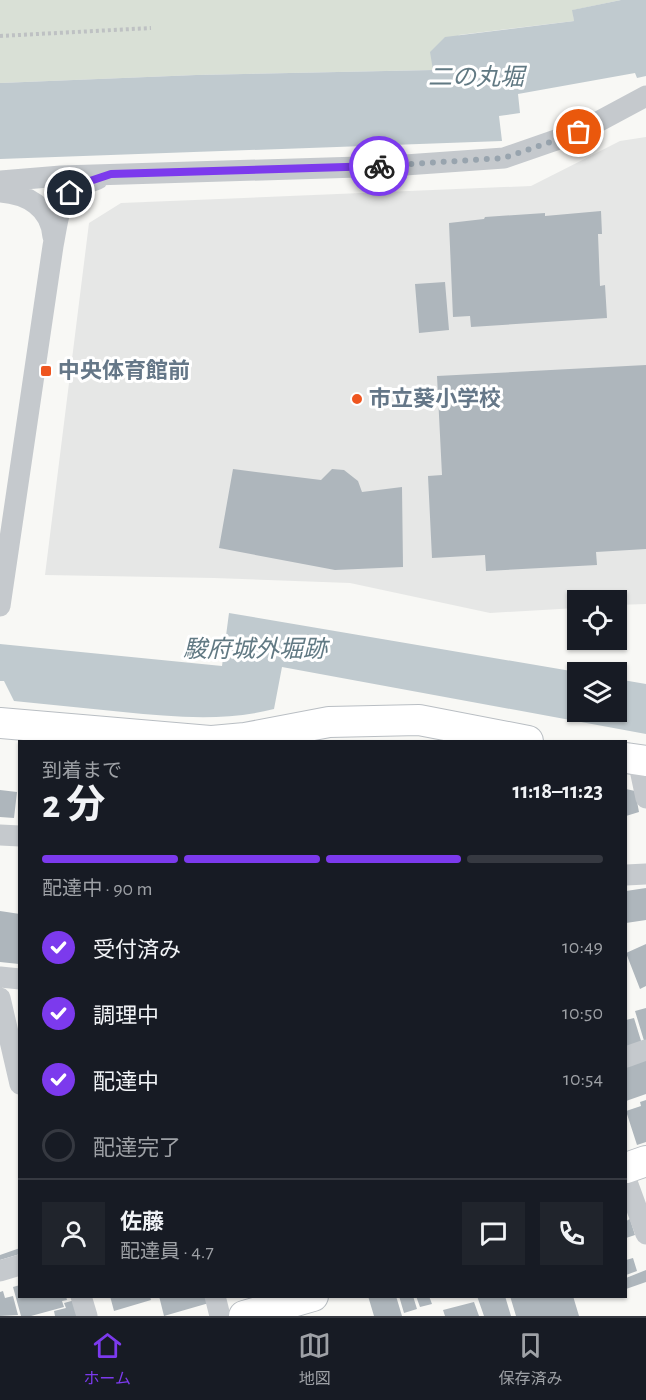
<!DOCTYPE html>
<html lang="ja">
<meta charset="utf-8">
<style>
:root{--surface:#171b24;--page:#20242c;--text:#f1f3f6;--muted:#9ea1a6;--line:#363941;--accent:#7c3aed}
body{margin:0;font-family:"Alegreya Sans","Noto Sans JP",sans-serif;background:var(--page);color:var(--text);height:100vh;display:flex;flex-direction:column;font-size:22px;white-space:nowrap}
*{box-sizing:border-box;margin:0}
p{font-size:20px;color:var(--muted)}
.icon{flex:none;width:33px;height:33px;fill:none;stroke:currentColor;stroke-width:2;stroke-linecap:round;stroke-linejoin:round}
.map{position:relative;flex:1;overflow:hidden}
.drawer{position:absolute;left:18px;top:740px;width:609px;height:558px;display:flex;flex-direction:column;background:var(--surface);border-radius:0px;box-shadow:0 2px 4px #0004}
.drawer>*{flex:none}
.tools{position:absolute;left:567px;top:590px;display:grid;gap:12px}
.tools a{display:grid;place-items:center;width:60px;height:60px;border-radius:0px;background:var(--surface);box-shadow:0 2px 4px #0004;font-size:30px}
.pin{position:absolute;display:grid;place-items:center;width:51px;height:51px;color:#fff;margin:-26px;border:3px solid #fff;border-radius:50%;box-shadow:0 2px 6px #0007}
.courier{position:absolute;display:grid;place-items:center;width:60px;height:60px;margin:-30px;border:4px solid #7c3aed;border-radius:50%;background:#fff;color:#222;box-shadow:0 2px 8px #0007}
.headline em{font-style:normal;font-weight:700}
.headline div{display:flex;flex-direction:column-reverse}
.headline{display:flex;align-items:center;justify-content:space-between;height:102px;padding:0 24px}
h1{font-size:39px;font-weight:700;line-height:45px}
.bar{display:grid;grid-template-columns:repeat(4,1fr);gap:9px 6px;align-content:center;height:72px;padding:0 24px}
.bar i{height:8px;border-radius:4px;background:var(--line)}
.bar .selected{background:var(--accent)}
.bar p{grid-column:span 4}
.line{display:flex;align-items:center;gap:15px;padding:0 24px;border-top:2px solid var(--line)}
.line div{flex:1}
.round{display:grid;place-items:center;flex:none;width:63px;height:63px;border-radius:0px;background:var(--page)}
ol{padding:0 24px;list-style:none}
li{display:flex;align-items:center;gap:18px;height:66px}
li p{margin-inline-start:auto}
li .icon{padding:6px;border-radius:50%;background:var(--accent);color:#fff;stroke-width:4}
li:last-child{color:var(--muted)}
li i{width:33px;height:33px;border:3px solid var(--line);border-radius:50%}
.tabs{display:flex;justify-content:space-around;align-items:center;height:84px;border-top:2px solid var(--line);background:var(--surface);font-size:16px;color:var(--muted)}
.tabs a{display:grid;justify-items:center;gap:3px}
.tabs .selected{color:var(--accent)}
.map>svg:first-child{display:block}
.built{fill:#e6e7e6}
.green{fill:#d9e0d6}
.water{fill:#c0cacf}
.building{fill:#aeb6bc}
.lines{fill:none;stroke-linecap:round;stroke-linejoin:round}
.secondary-casing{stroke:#b9bec3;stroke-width:32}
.path{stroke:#bec1c3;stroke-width:4;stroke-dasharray:3 3;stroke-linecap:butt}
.street{stroke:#c5c9cd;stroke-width:21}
.secondary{stroke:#fff;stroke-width:30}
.done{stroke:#98a4ae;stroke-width:6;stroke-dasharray:0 10.8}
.route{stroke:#7c3aed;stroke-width:8}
.poi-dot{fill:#ee551f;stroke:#fff;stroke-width:2}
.labels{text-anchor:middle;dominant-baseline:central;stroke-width:6;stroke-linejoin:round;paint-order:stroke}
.poi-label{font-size:22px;font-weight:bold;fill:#657788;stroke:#fff;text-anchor:start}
.water-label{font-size:24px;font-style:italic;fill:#617983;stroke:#fff}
</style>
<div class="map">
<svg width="646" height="1316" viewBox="0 0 646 1316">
<rect width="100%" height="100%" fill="#f8f8f5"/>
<path class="built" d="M646 137V604L617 605 616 600H578L577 608 490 613 350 583 214 578 45 575 89 223 121 203 531 186 620 141Z"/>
<path class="green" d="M0 0H621L573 10 574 21 459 35 433 70 196 75 0 83Z"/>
<path class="water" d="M621 0H646V76L637 78 635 73 518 94 520 113 499 116 502 141 0 159V83L196 75 433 70 430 52 445 37 574 21 572 10Z
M229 613 577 672 578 711H616L617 679 646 684V734L282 667 274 709C224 722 174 717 123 712 87 708 50 705 14 701L4 681H0V644L222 666Z"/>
<path class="building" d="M601 211 602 234H598L600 286 605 285 607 318 471 327 470 316 453 317 449 223 484 219 485 217 545 213V216Z
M445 282 449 330 419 333 415 284Z
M646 365V549L596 552 597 565 486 571 485 555 432 558 428 476 442 475 437 376Z
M233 469 321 480 332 469 344 470 358 481 362 492 402 487 403 567 335 570 219 548Z
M626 789 635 791 639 812 626 816Z
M0 790 17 792 14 818 0 817Z
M646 888V920L626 923V891Z
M0 911 20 914 19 964 0 962Z
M646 944V986L640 989 626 953Z
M646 1008V1044H645L635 1011Z
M634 1018 642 1044 626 1050V1020Z
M646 1059V1094L626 1101V1065Z
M646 1100V1142L637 1145 626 1111 641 1106 640 1102Z
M630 1219 635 1235 626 1238V1221Z
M20 1248V1254L0 1260V1255Z
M633 1258 637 1271 626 1275V1260Z
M646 1270V1282L626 1289V1278Z
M20 1285V1296H66L67 1300 62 1301 64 1307 31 1316H21L13 1287Z
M3 1291 5 1298 13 1296 18 1315 0 1316V1292Z
M110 1296H150L151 1300 114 1311Z
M159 1296H207L209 1303 164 1316Z
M368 1296H396L402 1316H374Z
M399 1296H413L417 1309 404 1313Z
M416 1296H429L432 1304 420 1307Z
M477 1296H505L511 1316H484Z
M510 1296H573L579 1316H516Z
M75 1300 80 1316H55L54 1311 66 1308 64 1303Z
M474 1302 479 1316H445L443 1310Z"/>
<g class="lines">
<g class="secondary-casing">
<path id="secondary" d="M0 723 210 741
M212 741 245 738 329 722 419 720 528 741
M626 758 646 761
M626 1168 646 1161
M244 1316 313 1296"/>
</g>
<path class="path" d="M0 36 151 28"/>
<path class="street" d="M0 181 61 176 391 166 504 158 579 132 646 96
M0 192C27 194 51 207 53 237
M0 606 53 246C60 210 58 192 98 179
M638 760 646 798
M0 835 20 836
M626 875 646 874
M0 977 20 979
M0 998 20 1084
M626 1057 646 1050
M626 1179 646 1234
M0 1271 20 1265
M81 1296 87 1316
M215 1296 220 1316"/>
<use href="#secondary" class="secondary"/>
</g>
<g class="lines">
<path class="done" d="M379 166 504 158 579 132"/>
<path class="route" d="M70 193 84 183 111 174 379 166"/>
</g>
<g class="poi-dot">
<rect x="40" y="365" width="12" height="12" rx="3"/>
<circle cx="357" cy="399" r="6"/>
</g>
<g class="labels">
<g class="poi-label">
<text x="58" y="371">中央体育館前</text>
<text x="369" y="399">市立葵小学校</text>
</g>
<g class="water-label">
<text x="476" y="78">二の丸堀</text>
<text x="255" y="650">駿府城外堀跡</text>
</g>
</g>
</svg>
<div class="tools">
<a><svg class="icon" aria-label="locate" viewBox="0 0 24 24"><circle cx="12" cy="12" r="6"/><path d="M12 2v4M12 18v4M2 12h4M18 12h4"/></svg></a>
<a><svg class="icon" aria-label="layers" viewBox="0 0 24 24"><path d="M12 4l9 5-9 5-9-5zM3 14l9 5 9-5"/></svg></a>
</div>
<div class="pin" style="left:579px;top:132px;background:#ea580c"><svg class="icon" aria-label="bag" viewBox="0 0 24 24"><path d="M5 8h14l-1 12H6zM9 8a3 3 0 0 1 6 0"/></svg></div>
<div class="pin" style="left:70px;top:193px;background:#1f2937"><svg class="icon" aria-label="home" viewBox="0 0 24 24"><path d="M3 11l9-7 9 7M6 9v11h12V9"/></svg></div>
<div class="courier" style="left:379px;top:166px"><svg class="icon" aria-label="bike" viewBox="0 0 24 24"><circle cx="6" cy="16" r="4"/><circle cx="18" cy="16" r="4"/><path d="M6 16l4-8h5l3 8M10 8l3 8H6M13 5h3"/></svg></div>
<section class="drawer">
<div class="headline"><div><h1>2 分</h1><p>到着まで</p></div><em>11:18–11:23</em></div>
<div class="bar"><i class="selected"></i><i class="selected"></i><i class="selected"></i><i></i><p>配達中 · 90 m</p></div>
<ol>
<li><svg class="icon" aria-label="check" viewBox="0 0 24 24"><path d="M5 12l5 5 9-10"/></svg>受付済み<p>10:49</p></li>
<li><svg class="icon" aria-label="check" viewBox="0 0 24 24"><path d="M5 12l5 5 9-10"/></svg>調理中<p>10:50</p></li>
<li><svg class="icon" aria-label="check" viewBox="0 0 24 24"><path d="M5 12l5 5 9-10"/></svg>配達中<p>10:54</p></li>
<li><i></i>配達完了</li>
</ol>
<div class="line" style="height:108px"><a class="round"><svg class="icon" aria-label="person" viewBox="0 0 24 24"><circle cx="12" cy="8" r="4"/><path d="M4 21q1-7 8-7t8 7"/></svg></a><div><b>佐藤</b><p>配達員 · 4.7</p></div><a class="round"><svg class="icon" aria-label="chat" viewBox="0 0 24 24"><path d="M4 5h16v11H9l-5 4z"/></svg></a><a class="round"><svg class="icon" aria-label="phone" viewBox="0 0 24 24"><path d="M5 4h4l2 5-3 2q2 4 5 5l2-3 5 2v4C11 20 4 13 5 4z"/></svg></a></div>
</section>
</div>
<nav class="tabs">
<a class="selected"><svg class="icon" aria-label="home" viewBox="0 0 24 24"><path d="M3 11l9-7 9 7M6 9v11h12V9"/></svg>ホーム</a>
<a><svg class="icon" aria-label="map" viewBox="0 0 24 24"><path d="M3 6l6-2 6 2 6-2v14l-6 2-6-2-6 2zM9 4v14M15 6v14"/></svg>地図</a>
<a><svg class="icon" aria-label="saved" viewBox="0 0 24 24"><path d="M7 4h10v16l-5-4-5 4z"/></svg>保存済み</a>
</nav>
